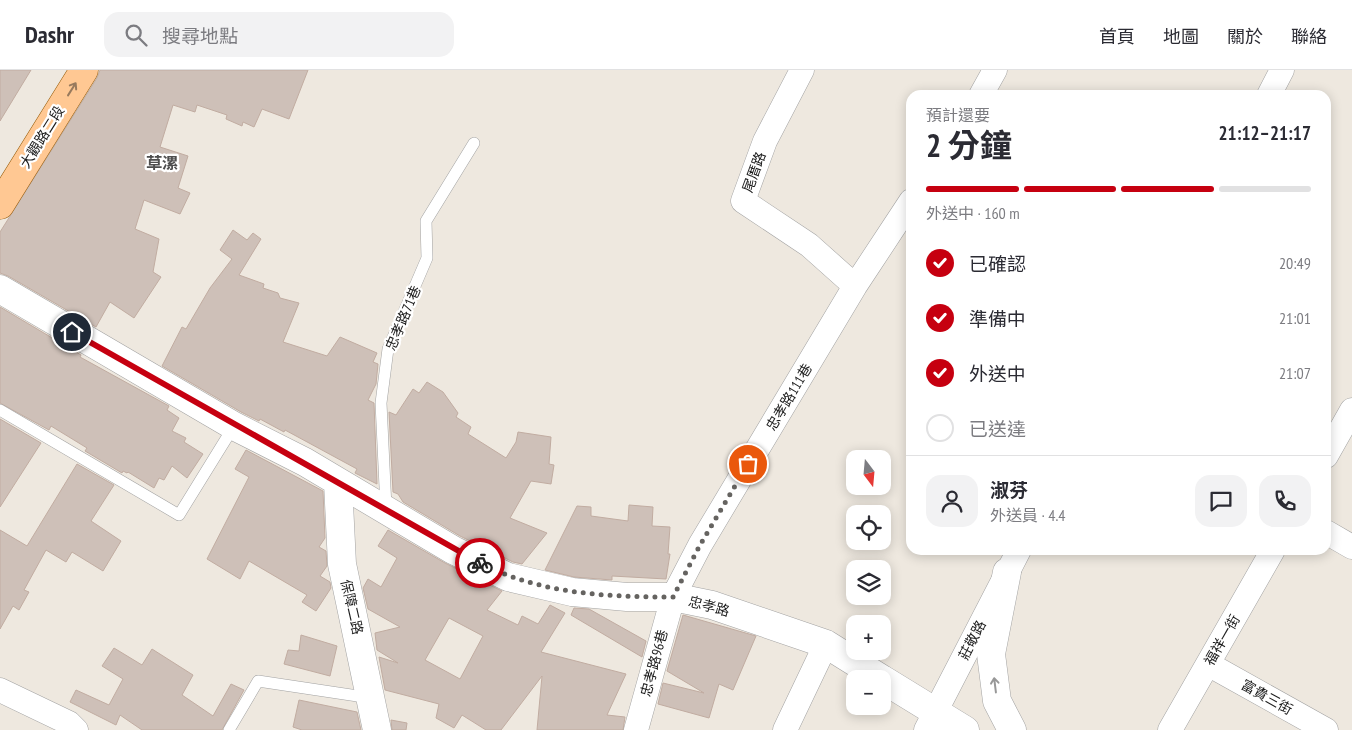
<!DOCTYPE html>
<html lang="zh-TW">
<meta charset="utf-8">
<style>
:root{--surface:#fff;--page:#f2f2f3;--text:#2b2b33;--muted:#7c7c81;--line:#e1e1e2;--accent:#c60010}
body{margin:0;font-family:"PT Sans Narrow","Noto Sans TC",sans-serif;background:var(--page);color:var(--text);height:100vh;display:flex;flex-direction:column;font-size:19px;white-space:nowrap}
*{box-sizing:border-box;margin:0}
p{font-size:16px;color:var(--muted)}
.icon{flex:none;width:28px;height:28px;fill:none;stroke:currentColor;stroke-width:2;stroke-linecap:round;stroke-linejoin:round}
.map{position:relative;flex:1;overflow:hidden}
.details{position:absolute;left:906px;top:20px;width:425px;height:465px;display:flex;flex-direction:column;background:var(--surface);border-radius:15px;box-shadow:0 2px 12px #0003}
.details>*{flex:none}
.needle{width:32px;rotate:164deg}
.tools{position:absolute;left:846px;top:380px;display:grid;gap:10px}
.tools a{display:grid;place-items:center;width:45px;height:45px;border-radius:10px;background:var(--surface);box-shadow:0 2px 12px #0003;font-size:25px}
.pin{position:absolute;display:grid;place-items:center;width:42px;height:42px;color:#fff;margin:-21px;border:2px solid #fff;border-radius:50%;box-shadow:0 1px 5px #0007}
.courier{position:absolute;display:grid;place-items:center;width:50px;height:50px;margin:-25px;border:4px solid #c60010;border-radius:50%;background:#fff;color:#222;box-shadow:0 1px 6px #0007}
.headline em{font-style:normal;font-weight:700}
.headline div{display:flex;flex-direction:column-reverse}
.headline{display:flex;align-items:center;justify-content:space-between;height:85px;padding:0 20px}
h1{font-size:32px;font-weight:700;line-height:38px}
.bar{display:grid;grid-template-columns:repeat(4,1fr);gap:8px 5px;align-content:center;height:60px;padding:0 20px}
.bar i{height:6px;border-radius:4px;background:var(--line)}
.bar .selected{background:var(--accent)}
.bar p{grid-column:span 4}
.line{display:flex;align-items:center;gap:12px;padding:0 20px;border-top:1px solid var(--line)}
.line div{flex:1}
.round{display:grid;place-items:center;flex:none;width:52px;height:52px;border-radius:15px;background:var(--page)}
ol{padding:0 20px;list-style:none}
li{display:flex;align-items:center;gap:15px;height:55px}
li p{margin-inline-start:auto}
li .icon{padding:5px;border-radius:50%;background:var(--accent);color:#fff;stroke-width:4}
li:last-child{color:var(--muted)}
li i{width:28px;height:28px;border:2px solid var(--line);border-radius:50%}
header{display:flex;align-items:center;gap:30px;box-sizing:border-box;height:70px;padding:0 25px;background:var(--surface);border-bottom:1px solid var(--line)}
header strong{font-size:24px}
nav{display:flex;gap:28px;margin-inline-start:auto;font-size:18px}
.search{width:350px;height:45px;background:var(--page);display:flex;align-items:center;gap:12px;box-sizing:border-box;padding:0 18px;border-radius:15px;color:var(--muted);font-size:19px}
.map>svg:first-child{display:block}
.building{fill:#cec0b8;stroke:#c1aca1;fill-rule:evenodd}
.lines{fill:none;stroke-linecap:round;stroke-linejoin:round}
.service-casing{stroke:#a2a2a2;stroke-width:12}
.minor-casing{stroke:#a2a2a2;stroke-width:25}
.tertiary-casing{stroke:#a2a2a2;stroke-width:29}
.primary-casing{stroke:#925600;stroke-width:29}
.service{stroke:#fff;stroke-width:11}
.minor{stroke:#fff;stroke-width:24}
.tertiary{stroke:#fff;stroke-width:28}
.primary{stroke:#ffc893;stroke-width:28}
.oneway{stroke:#987a5d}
.oneway2{stroke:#989898}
.done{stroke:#656360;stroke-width:5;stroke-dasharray:0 9}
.route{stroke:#c60010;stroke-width:6}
.labels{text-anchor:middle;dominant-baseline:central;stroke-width:4.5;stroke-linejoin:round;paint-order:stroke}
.street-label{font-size:14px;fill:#1b1b1b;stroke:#fff}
.quarter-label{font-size:16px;font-weight:bold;fill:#4e4e4e;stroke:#fff}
</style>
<header>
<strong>Dashr</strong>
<div class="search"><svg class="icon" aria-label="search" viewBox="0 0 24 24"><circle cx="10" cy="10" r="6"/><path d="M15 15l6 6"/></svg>搜尋地點</div>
<nav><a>首頁</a><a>地圖</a><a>關於</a><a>聯絡</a></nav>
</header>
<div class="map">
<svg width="1352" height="660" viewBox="0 0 1352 660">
<rect width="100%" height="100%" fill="#eee8df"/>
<path class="building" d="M0 0H31L0 51Z
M100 0H308L289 49 262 39 254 57 243 52 242 56 226 49 227 45 197 35 195 42 173 35 160 77 188 86 178 118 190 123 180 144 144 130 135 159 159 169 153 202 161 207 134 248 110 232 96 257 8 206 0 203V162L97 8Z
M233 160 247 170 253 163 261 169 239 205 264 214 263 218 278 223 280 228 299 233 283 272 327 286 340 267 377 283 373 292 378 294 376 314 368 330 374 333 377 414 355 403 357 399 285 360 284 362 260 349 259 351 241 342 162 296 182 257 186 259 210 218 232 189 220 180Z
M0 237 81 285 80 287 169 336 167 340 179 348 172 361 186 368 184 372 203 384 187 408 172 396 164 410 159 408 154 418 128 402 127 403 123 401 122 403 85 381 87 378 51 356 49 360 0 333Z
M427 312 443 322 458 343 456 347 471 357 468 364 506 388 516 372 518 362 551 367 549 394 554 395 551 414 531 411 510 448 547 463 522 494 513 492 460 466 403 432 398 424 393 422 389 342 396 345 413 319 419 323Z
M0 349 41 373 0 437Z
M246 380 323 421 325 468 319 477 326 481 327 496 320 506 330 512 331 518 316 541 302 532 307 525 249 491 240 509 207 489 249 407 235 399Z
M77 394 114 415 91 451 121 471 103 501 72 482 66 492 46 480 24 520 29 522 19 540 13 536 0 559V460L27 476Z
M629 435 653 437 652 456 670 457 668 484H670L666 509 612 506V510L574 507 545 500 577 436 591 437V446L628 451Z
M388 460 445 493 502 521 487 540 518 555 522 546 538 554 550 535 565 543 541 582 626 604 607 645 625 647 623 660H537L542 606 501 660H486L462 645 454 658 436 648 439 634 385 620 379 587 398 593 377 580 375 563 400 557 368 539 363 518 368 509 381 517 397 488 378 476ZM449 548 483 566 460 609 425 590Z
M574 538 589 539 646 571 642 587 571 545Z
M683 545 756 566 733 620 719 614 709 648 658 634 663 613 704 623 667 601Z
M301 565 337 576 330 606 284 594 288 580 299 581Z
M114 578 142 595 152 579 193 605 182 625 213 646 231 614 244 620 222 660H142L120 645 116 655 70 632 76 620 109 635 123 609 102 596Z
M299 630 357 642 361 660H302L293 657Z
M391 650 407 653 406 660H392Z"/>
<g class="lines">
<g class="service-casing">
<path id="service" d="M0 340 179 445 234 356
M386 438 381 333 388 279 427 188 426 151 474 73
M229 660 258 611 371 628"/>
</g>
<g class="minor-casing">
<path id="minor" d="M802 0 765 71 743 131 809 175 855 216
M981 25 995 0
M1269 25 1282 0
M1326 386 1352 340
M1326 462 1352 477
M1208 594 1326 660
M0 620 69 653 76 660
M636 660 673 527 700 475 855 216 911 131
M785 660 826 574
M926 660 1019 480
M1170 660 1273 480"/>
</g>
<g class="tertiary-casing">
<path id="tertiary" d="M0 219 234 356 305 392 453 480 508 507 572 522 627 527H673L712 535 826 574 882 609
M338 413 342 494 377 660
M1007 502 991 584 997 631 1012 660
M882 609 965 660"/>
</g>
<g class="primary-casing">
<path id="primary" d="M0 135 84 0"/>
</g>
<use href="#service" class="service"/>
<use href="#minor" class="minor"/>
<use href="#tertiary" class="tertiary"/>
<use href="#primary" class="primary"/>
</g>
<defs><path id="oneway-shaft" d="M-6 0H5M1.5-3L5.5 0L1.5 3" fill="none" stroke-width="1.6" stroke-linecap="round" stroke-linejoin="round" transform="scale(1.25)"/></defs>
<use class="oneway" href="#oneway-shaft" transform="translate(72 19) rotate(-58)"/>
<use class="oneway2" href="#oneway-shaft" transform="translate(995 615) rotate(-97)"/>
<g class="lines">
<path class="done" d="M480 493C541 524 605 527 673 527L700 475 748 394"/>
<path class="route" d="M72 262 480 493"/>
</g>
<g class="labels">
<g class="street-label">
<text transform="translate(42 67) rotate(-58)">大觀路二段</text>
<text transform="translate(754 102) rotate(-70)">尾厝路</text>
<text transform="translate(403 248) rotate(-67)">忠孝路71巷</text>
<text transform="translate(789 327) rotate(-59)">忠孝路111巷</text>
<text transform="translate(709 536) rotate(15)">忠孝路</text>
<text transform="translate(352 537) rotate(77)">保障二路</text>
<text transform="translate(972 570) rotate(-63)">莊敬路</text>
<text transform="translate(1222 570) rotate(-60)">福祥一街</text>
<text transform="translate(654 593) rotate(-75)">忠孝路96巷</text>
<text transform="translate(1267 627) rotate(29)">富貴三街</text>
</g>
<g class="quarter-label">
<text x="162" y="93">草漯</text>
</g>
</g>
</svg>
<div class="tools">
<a><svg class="needle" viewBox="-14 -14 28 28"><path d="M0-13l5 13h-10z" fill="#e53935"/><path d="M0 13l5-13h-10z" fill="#7c7c81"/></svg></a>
<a><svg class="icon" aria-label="locate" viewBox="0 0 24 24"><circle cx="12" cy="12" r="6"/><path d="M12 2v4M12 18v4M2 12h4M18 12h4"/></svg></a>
<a><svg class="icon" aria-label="layers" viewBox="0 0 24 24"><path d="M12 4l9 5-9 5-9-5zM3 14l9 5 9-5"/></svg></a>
<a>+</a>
<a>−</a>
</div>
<div class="pin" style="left:748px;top:394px;background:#ea580c"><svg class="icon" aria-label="bag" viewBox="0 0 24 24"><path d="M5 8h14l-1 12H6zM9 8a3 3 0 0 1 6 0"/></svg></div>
<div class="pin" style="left:72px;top:262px;background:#1f2937"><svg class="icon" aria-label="home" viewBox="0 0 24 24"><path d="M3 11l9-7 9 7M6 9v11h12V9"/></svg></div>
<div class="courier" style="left:480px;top:493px"><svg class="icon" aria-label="bike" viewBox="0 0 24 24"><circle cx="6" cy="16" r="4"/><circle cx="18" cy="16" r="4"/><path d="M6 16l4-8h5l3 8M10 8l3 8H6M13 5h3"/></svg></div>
<section class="details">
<div class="headline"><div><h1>2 分鐘</h1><p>預計還要</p></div><em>21:12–21:17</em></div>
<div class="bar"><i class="selected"></i><i class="selected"></i><i class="selected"></i><i></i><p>外送中 · 160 m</p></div>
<ol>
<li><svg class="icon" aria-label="check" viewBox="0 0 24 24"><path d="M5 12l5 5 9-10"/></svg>已確認<p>20:49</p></li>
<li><svg class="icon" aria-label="check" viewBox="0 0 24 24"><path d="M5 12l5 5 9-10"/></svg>準備中<p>21:01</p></li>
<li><svg class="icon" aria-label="check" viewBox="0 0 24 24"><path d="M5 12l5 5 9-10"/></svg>外送中<p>21:07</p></li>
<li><i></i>已送達</li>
</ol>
<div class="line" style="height:90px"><a class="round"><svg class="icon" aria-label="person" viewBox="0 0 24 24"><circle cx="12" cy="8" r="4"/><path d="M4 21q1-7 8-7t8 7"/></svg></a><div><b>淑芬</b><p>外送員 · 4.4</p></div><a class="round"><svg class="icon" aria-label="chat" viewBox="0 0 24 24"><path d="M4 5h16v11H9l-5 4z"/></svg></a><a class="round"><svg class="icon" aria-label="phone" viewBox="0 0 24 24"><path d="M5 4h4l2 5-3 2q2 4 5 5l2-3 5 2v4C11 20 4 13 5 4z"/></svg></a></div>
</section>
</div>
